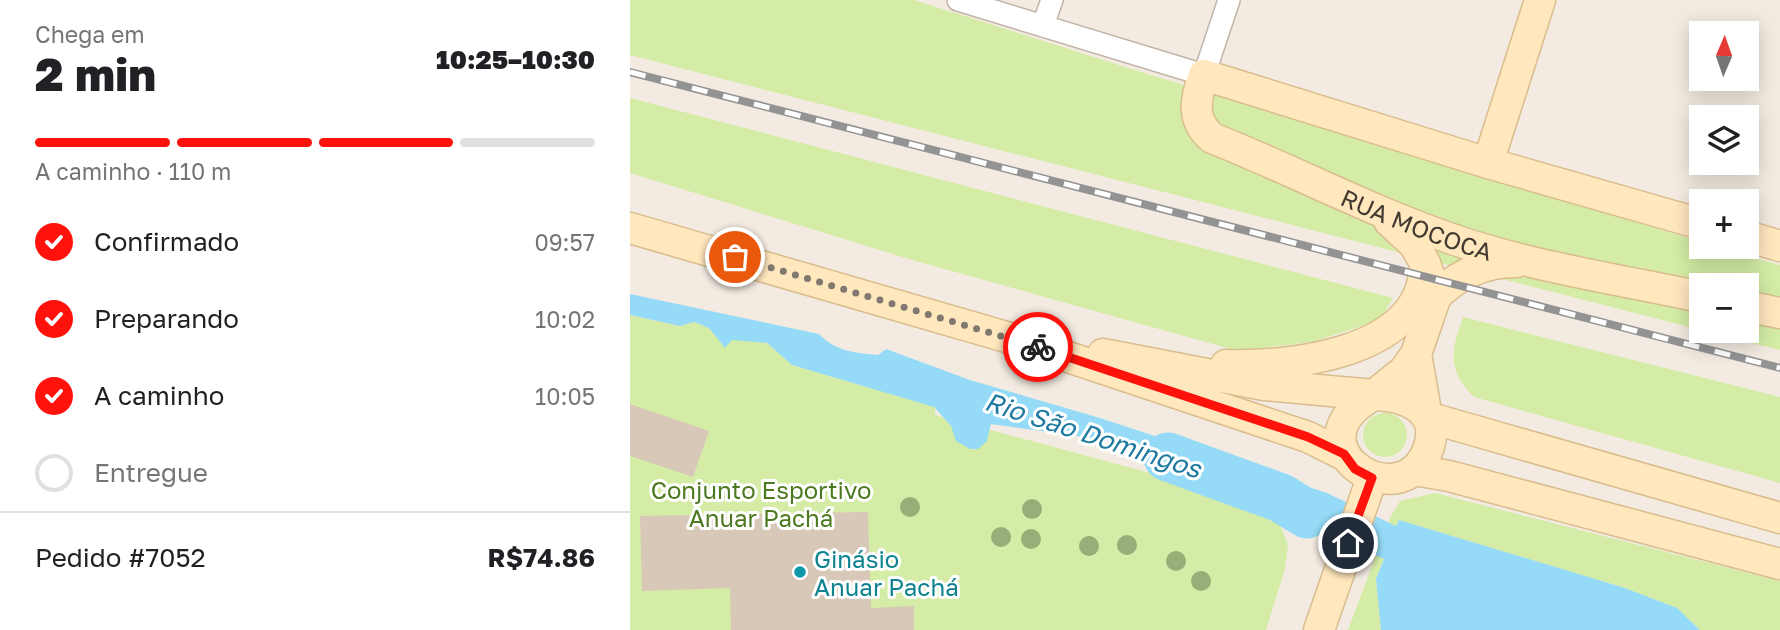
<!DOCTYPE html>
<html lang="pt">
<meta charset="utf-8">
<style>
:root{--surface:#fff;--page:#f2f2f2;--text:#202124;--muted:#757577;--line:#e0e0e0;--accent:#ff120b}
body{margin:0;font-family:"Golos Text",sans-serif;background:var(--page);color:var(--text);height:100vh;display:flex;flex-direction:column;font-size:26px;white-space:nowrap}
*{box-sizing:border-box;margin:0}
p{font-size:23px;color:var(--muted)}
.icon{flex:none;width:38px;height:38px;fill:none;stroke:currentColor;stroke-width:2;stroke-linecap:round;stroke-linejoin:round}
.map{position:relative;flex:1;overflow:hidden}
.side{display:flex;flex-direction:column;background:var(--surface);width:630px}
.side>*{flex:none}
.needle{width:46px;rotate:2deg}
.fabs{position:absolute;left:1059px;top:21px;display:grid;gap:14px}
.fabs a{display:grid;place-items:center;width:70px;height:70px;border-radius:0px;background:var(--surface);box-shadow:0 4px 18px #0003;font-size:35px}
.pin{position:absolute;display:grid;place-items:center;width:60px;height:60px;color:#fff;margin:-30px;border:4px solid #fff;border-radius:50%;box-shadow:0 2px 7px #0007}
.courier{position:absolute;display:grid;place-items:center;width:70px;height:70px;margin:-35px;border:5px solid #ff120b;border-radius:50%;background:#fff;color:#222;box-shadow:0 2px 9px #0007}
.overview em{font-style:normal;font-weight:800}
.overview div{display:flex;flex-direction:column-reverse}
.overview{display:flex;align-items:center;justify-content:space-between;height:119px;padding:0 35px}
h1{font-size:46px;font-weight:800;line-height:52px}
.bar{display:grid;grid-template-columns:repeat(4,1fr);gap:10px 7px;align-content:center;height:84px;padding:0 35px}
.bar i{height:9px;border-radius:5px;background:var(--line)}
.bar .active{background:var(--accent)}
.bar p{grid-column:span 4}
.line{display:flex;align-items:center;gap:18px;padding:0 35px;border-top:2px solid var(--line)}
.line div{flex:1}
ol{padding:0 35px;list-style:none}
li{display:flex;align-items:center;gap:21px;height:77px}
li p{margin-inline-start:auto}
li .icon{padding:7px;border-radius:50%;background:var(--accent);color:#fff;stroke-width:4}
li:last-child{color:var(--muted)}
li i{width:38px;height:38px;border:4px solid var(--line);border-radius:50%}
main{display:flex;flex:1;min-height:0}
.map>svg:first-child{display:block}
.green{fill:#d4eca5}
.water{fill:#95dbf7}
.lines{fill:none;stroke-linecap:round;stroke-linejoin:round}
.river{stroke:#95dbf7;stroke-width:49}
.building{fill:#d8c8b8}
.street-casing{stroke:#c1b4a6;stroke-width:24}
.secondary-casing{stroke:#dabd8d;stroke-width:33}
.street{stroke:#fff;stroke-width:21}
.secondary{stroke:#ffe7be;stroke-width:30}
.rail-casing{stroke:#939393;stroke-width:8}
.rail{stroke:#fff;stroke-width:5;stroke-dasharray:16;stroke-linecap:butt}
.tree{fill:#98ad77}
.done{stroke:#81786f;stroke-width:7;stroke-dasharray:0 12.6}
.route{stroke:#ff120b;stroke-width:9}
.culture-dot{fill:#0f9aa8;stroke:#fff;stroke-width:2.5}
.labels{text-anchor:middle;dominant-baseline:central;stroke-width:6;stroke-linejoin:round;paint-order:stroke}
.street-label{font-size:24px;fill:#443a31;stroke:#fff}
.park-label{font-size:24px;fill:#4d7a20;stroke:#fff}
.culture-label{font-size:24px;fill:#0d838f;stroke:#fff;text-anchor:start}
.water-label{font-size:26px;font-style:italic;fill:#1f7aa0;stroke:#fff}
</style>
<main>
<section class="side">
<div class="overview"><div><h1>2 min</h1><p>Chega em</p></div><em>10:25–10:30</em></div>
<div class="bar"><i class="active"></i><i class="active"></i><i class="active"></i><i></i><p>A caminho · 110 m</p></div>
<ol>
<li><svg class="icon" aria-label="check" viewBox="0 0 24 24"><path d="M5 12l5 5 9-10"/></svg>Confirmado<p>09:57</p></li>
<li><svg class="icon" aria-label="check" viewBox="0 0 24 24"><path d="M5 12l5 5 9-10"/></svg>Preparando<p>10:02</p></li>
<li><svg class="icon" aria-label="check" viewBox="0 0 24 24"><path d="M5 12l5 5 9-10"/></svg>A caminho<p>10:05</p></li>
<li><i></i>Entregue</li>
</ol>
<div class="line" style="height:91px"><div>Pedido #7052</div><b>R$74.86</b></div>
</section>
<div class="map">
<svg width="1150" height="630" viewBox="0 0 1150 630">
<rect width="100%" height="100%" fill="#f3ebe1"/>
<path class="green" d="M0 0H284L514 73 1071 242V247H1088L1150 265V350L1072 331H1116V285H1071V330L0 55Z
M0 98 763 298 750 320 682 342 608 351 279 259 0 173Z
M0 315 50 326 64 322 79 328 88 336 137 343 162 365 305 407V415L568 486 647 518 658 544 655 569 636 630H0Z
M833 317 1150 397V483L844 397C817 370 821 351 833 317Z
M733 435a22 22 0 1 1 44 0a22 22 0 1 1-44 0Z
M805 493 1150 581V630H1070L1047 608 995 588 769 520 746 579 751 630H718L760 518 770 501Z"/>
<path class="water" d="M0 294 189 334C205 351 225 353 248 355L256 349 340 380 470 418 697 493 766 526 769 520 995 588 1047 608 1070 630H751L746 579 754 559 683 528 671 517 613 483 583 476 533 470 509 463 499 452 476 440 361 424 357 441 348 449H340L326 441 321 426 304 407 162 365 137 343 102 340 95 348 79 328 64 322 50 326 0 315Z"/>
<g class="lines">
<path class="river" d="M538 457 651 498 677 514"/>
</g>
<path class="building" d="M0 404 79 431 63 477 0 456Z
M238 512 241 608 284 606V630H101L100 588 12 591 10 516Z"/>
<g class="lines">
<g class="street-casing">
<path id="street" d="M328 0 574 75 599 0
M413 25 422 0"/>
</g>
<g class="secondary-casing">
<g id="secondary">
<path d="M858 163 910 0"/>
<path id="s1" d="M1071 224 858 163 574 75C565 99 561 120 582 138 663 170 740 211 822 239 902 267 988 279 1071 297"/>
<path d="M0 228 390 341 678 437 714 455"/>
<path d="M1116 236 1150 246"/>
<path d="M806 296C829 274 854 262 886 262"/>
<path d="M1116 306 1150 313"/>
<path d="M473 354 634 385 744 395 774 371 786 354 806 296 795 263 784 244 759 221"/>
<path d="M786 354 797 417 1150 518"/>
<path d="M596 365C659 367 785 354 794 274"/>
<path d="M744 395C777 396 814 411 797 452 768 520 655 443 744 395Z"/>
<path d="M784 470 819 476 1150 564"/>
<path d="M689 630 742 478"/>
</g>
</g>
<use href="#street" class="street"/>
<use href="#secondary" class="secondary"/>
<g class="rail-casing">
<path id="rail" d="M0 72 1150 368"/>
</g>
<use href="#rail" class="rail"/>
</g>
<g class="tree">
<circle cx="280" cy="507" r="10"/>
<circle cx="402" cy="509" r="10"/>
<circle cx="371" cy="537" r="10"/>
<circle cx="401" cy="539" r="10"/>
<circle cx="497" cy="545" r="10"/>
<circle cx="459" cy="546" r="10"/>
<circle cx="546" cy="561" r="10"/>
<circle cx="571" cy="581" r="10"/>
</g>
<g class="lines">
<path class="done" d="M105 257 408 347"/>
<path class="route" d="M408 347 678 437 714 454 725 469 742 478 718 543"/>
</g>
<circle class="culture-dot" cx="170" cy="572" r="7"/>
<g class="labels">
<g class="street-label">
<text stroke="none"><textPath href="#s1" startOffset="810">RUA MOCOCA</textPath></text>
</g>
<g class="park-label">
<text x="131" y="489">Conjunto Esportivo<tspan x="131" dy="28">Anuar Pachá</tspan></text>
</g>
<g class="culture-label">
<text x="184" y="558">Ginásio<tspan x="184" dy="28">Anuar Pachá</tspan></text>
</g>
<g class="water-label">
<text transform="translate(463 435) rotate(18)">Rio São Domingos</text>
</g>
</g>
</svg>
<div class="fabs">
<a><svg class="needle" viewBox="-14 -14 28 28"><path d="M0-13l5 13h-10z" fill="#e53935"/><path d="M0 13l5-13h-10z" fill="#757577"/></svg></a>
<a><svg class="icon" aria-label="layers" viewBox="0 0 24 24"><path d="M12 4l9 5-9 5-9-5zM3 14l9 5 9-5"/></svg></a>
<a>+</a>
<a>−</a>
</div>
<div class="pin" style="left:105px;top:257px;background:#ea580c"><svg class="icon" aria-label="bag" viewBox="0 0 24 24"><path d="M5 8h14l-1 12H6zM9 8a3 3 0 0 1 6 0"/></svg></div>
<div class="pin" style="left:718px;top:543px;background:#1f2937"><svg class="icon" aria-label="home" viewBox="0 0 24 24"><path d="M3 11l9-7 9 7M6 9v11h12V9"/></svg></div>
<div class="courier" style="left:408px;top:347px"><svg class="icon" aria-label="bike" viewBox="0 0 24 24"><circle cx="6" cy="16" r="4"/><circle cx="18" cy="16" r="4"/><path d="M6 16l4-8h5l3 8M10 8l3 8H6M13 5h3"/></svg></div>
</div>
</main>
